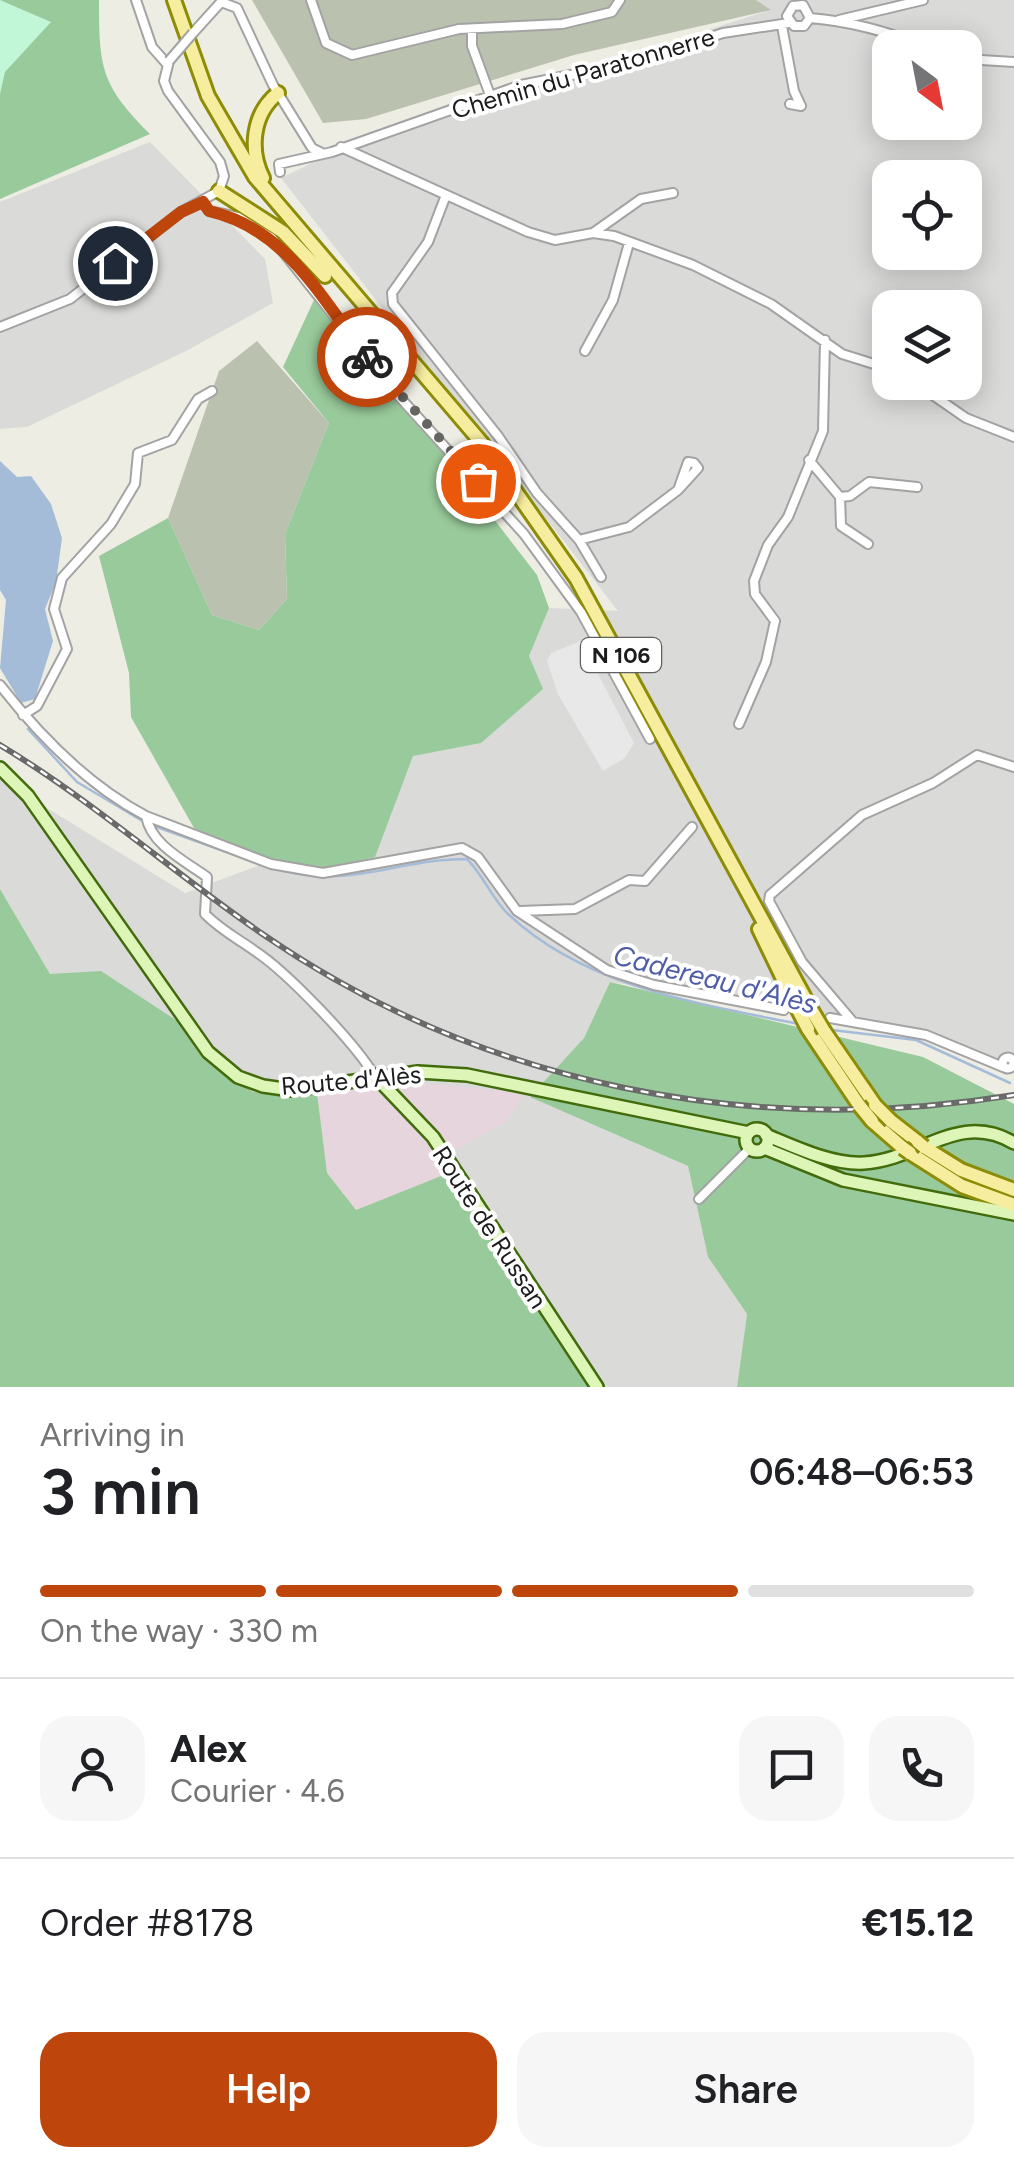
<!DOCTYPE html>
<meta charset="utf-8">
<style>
:root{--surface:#fff;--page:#f6f6f6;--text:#202124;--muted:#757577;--line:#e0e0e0;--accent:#be450b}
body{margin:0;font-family:Figtree,sans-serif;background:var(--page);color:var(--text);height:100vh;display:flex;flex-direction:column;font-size:38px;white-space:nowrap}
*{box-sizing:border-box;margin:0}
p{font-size:32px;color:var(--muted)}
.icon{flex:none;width:55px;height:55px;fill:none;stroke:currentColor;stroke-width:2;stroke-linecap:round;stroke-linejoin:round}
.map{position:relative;height:1387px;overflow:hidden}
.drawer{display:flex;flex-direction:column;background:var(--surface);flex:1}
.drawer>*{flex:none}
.needle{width:65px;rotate:148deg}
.tools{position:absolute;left:872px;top:30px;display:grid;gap:20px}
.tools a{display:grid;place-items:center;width:110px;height:110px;border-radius:20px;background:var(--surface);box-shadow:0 5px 25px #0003;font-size:50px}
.pin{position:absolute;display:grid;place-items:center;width:85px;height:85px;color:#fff;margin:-42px;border:5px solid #fff;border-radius:50%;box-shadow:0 2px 10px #0007}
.courier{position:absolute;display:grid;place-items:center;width:100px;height:100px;margin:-50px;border:8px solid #be450b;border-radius:50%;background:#fff;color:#222;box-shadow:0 2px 12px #0007}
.headline em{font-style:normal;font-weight:600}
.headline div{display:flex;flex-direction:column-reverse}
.headline{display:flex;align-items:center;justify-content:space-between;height:170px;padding:0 40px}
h1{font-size:65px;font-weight:600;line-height:75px}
.bar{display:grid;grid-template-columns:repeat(4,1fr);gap:15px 10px;align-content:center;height:120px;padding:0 40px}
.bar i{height:12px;border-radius:8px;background:var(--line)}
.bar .current{background:var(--accent)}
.bar p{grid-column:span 4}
.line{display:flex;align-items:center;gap:25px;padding:0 40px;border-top:2px solid var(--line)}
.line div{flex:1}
.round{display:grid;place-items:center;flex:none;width:105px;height:105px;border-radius:30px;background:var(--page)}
.cta{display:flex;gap:20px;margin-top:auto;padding:20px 40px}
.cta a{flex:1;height:115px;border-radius:30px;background:var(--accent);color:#fff;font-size:40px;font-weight:600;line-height:115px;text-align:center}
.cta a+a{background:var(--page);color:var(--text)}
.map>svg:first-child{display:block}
.residential{fill:#dadad9;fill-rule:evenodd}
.industrial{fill:#e6d5dd}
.construction{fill:#bbc1af}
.forest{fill:#99ca9b}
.park{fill:#c1f6d7}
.parking{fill:#e8e8e8}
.water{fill:#a5bcd9}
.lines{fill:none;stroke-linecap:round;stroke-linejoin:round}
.stream{stroke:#a5bcd9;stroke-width:2.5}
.street-casing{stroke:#a3a3a3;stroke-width:12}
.secondary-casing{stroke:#426c0b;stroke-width:16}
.primary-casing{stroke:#8d8c08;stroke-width:18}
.street{stroke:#fff;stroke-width:8}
.secondary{stroke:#def5b8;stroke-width:11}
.primary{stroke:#f6ed9f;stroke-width:12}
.rail-casing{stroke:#6a6a6a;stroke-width:6}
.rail{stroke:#fff;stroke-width:2.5;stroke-dasharray:8;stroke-linecap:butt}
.street-bridge-casing{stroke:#a3a3a3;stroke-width:12;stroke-linecap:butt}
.primary-bridge-casing{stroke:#8d8c08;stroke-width:18;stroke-linecap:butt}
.street-bridge{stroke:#fff;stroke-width:8}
.primary-bridge{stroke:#f6ed9f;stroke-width:12}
.done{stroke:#656562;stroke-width:10;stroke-dasharray:0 18}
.route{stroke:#be450b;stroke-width:12}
.labels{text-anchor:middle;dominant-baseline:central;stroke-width:8;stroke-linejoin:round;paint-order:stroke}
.shield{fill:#fff;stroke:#606060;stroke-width:2.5}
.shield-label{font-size:22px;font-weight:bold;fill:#1c1c1c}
.street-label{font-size:25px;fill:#1c1c1c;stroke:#fff}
.water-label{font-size:28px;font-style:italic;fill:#4f5ea6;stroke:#fff}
</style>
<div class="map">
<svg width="1014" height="1387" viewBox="0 0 1014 1387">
<rect width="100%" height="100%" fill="#edede3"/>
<path class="residential" d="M756 0H1014V1070L928 1029 610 982 584 1038 531 1097 688 1166 708 1257 747 1314 737 1387H592L451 1172 356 1210 327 1173 317 1093 253 1092 206 1060 191 1029 50 974 0 889V779L185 893 271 861 325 869 374 857 413 755 481 743 529 656 549 608 618 611 281 178 358 141 770 10ZM890 48H965V122H890ZM890 178H965V252H890ZM890 308H965V382H890Z
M150 142 265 259 273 303 186 351 27 427 0 429V202Z"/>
<path class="industrial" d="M398 1081 525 1093 507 1121 448 1154 451 1172 356 1210 327 1173 317 1093Z"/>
<path class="construction" d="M252 0H756L771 10 574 55 366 119 323 123Z
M257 341 329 423 285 534 287 599 259 630 212 615 168 518 219 371Z"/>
<path class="forest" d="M0 0H99C99 68 101 85 150 134L0 199Z
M314 300 439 448 537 575 549 608 529 656 543 689 481 743 413 756 375 857 325 869 271 861 194 828 131 717 129 673 99 556 168 518 212 615 259 630 287 599 285 534 329 423 283 367Z
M0 889 50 974 101 971 191 1030 206 1060 253 1092 317 1093 327 1173 356 1210 451 1172 592 1387H0Z
M610 982 923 1057 1014 1104V1387H737L747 1314 708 1257 688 1166 530 1097 584 1038Z"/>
<path class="park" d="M0 0 51 22 5 72 0 94Z"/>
<path class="parking" d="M581 641 634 743 625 758 603 771 558 694 547 661 551 653Z"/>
<path class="water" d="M0 461 17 477 31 476 51 504 62 538 56 582 45 609 53 641 35 699 21 703 0 668 6 600 0 590Z"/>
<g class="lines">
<path class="stream" d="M28 729 77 782 144 822
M154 826 265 866
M273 868C348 891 395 859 467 859 484 876 492 899 508 914 585 987 700 1004 799 1024
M832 1030 916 1040 1010 1083"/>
<g class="street-casing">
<path id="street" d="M136 0 152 47 167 64
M311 0 326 43 352 55 459 29 562 24 612 12 620 0
M793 6 787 16 794 26H804L810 18
M793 6 803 5 810 18
M810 18C849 21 892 33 929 48
M839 20 923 0
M782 26 794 91 801 106 790 104
M472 30V46L490 95
M193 33 221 2 237 8 273 85 312 148 322 153
M965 59 1014 62
M341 147 528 232 555 240 593 233 614 236 693 265 771 304 842 354 890 369
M280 172 279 164 332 152 521 85 636 62 723 33 789 23
M446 195 428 242 392 293 393 304 498 436 537 493 579 540 629 527 678 490 698 468 694 463 688 462 678 490
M203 203 209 211 238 217 272 238 394 391 524 534 581 612 650 739
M593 233 641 199 673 193
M0 327 70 299 181 212 219 191 224 176 220 162 168 91 164 81 169 61
M585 351 613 300 629 243
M914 382 966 418 1014 437
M809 460 840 497 850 496 869 482 917 487
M840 497 841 526 868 544
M579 540 601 577
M0 685C39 735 89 786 146 816L271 864 323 873 462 848 478 857 517 911 607 970 654 985 784 1010
M23 715 37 706 67 649 54 609 62 578 111 524 135 484 138 453 172 440 198 399 212 391
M739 724 766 662 775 621 755 594 754 581 768 545 788 517 823 431 825 340
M146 816C151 845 185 861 207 877L205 914C222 931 237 938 255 951 287 972 354 1042 374 1075
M520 911 575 909 629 880 645 881 692 827
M830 1018 926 1035 1003 1067
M853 1022 802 962 769 901 770 895 862 815 933 783 977 755 1014 767
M1002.5 1063a5.5 5.5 0 1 1 11 0a5.5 5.5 0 1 1-11 0Z
M699 1199 750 1148"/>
</g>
<g class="secondary-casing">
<path id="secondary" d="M0 768 28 796 208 1052 238 1077 263 1086 291 1090 418 1072 467 1075 749 1133
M374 1075 433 1137 597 1387
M746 1140a11 11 0 1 1 22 0a11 11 0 1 1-22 0Z
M766 1135C795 1147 833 1165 864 1163 919 1160 959 1110 1014 1143
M764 1148 843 1180 1014 1214"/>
</g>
<g class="primary-casing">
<path id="primary" d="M174 0 208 96 255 177 481 442 576 578 811 1009
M263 178C249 150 252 114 278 93
M219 191 283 232 325 276
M759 929 796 1006
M808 1029 859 1105
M824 1031 875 1105
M872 1121 903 1148
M891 1121 918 1142
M924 1147 961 1170 1014 1190
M910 1153 962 1186 1014 1205"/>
</g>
<use href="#street" class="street"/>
<use href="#secondary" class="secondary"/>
<use href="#primary" class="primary"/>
<g class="rail-casing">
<path id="rail" d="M0 745C93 801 175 874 264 935 484 1086 753 1138 1014 1095"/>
</g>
<use href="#rail" class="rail"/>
<g class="street-bridge-casing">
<path id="street-bridge" d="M169 61 193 33"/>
</g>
<g class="primary-bridge-casing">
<path id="primary-bridge" d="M796 1006 808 1029
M811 1009 824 1031
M859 1105 872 1121
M875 1105 891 1121
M918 1142 924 1147
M903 1148 910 1153"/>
</g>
<use href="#street-bridge" class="street-bridge"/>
<use href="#primary-bridge" class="primary-bridge"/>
</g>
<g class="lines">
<path class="done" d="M367 357 478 481"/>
<path class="route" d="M115 263 181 212 203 202 209 211C287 229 320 297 367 357"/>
</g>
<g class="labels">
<rect class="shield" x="581" y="638" width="80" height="34" rx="8"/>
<g class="shield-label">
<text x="621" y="655">N 106</text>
</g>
<g class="street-label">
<text transform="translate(583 73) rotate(-16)">Chemin du Paratonnerre</text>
<text transform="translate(351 1080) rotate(-5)">Route d'Alès</text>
<text transform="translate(490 1227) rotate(57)">Route de Russan</text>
</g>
<g class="water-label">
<text transform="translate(715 979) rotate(14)">Cadereau d'Alès</text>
</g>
</g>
</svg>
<div class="tools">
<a><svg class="needle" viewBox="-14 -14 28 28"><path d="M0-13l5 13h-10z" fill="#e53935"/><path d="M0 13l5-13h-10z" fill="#757577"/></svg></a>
<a><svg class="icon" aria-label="locate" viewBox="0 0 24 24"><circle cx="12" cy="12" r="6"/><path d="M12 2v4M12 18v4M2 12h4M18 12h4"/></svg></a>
<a><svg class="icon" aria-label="layers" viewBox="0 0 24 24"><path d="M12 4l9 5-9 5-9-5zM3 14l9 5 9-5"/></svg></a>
</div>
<div class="pin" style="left:478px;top:481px;background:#ea580c"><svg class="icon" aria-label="bag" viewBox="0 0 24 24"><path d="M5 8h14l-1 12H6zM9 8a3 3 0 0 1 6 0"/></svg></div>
<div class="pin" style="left:115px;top:263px;background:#1f2937"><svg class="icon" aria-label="home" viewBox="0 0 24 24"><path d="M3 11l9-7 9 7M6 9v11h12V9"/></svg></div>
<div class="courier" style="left:367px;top:357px"><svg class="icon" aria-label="bike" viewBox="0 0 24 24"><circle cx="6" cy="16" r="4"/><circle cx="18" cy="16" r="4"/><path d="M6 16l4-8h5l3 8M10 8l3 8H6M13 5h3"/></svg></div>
</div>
<section class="drawer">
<div class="headline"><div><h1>3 min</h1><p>Arriving in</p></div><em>06:48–06:53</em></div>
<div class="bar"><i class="current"></i><i class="current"></i><i class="current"></i><i></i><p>On the way · 330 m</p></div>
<div class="line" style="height:180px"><a class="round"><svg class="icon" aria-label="person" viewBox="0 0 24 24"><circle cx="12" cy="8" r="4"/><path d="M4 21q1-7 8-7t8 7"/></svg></a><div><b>Alex</b><p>Courier · 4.6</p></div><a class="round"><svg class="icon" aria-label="chat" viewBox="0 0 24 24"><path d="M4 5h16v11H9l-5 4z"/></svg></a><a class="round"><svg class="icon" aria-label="phone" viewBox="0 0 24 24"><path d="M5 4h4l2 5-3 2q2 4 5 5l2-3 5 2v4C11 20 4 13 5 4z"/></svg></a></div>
<div class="line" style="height:130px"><div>Order #8178</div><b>€15.12</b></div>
<div class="cta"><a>Help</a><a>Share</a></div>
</section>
